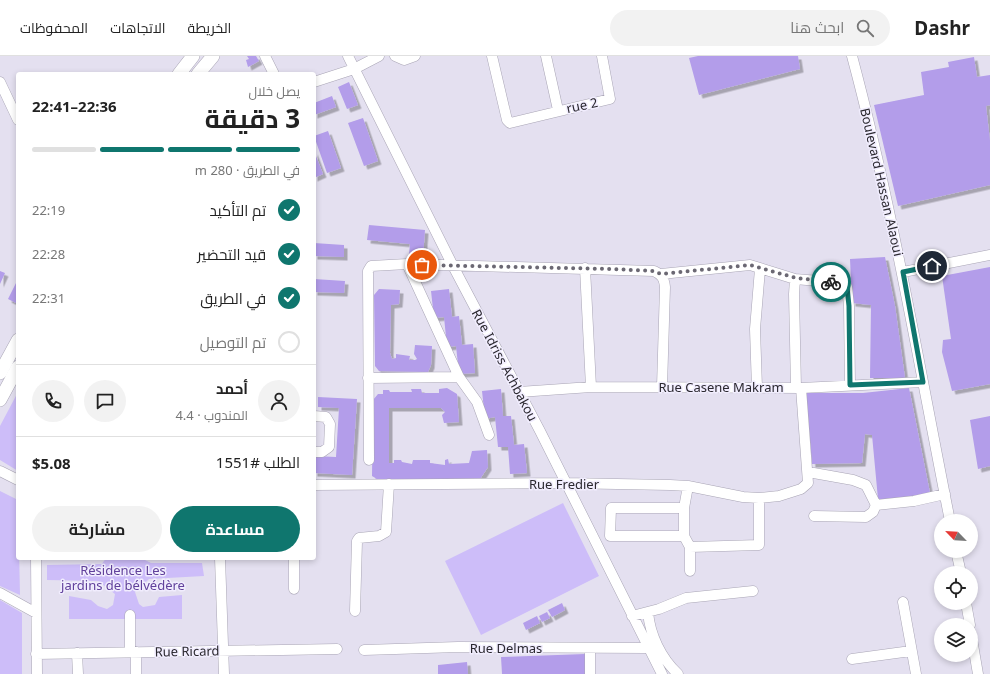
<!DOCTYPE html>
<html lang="ar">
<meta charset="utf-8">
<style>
:root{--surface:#fff;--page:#f2f2f2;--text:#222;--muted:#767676;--line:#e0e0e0;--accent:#0f766e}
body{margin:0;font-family:"Noto Sans",Cairo,sans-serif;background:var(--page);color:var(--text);direction:rtl;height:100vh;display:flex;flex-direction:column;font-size:15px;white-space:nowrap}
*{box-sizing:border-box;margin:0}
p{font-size:13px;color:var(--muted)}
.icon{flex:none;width:22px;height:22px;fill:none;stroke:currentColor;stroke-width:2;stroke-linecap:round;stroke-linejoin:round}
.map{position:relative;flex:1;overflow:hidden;direction:ltr}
.sheet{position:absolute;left:16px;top:16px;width:300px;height:488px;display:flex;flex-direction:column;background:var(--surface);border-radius:4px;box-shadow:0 2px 6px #0003;direction:rtl}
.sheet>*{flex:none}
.needle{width:26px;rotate:295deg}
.controls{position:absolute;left:934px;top:458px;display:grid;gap:8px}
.controls a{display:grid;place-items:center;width:44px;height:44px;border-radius:50%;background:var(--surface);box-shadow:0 2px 6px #0003;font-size:20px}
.pin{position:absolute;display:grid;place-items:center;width:34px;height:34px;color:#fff;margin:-17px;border:2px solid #fff;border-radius:50%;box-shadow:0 1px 4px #0007}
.courier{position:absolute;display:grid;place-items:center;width:40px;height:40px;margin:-20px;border:3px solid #0f766e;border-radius:50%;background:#fff;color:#222;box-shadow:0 1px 5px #0007}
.headline em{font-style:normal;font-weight:700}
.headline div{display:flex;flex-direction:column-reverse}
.headline{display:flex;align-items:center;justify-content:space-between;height:68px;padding:0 16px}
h1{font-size:26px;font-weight:700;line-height:30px}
.bar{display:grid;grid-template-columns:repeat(4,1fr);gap:6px 4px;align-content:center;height:48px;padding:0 16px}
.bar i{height:5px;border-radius:3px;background:var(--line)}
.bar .current{background:var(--accent)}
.bar p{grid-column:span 4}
.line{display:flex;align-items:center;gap:10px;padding:0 16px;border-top:1px solid var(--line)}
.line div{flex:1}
.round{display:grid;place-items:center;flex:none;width:42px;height:42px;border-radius:21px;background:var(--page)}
ol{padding:0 16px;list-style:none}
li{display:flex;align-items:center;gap:12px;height:44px}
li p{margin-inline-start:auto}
li .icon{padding:4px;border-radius:50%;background:var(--accent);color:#fff;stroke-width:4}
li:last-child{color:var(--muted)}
li i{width:22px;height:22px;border:2px solid var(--line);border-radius:50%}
.action{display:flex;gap:8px;margin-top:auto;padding:8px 16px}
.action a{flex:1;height:46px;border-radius:24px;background:var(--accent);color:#fff;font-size:16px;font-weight:700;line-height:46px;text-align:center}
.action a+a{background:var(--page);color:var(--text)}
header{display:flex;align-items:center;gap:24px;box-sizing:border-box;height:56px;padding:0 20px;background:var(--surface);border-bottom:1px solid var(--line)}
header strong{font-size:19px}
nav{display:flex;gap:22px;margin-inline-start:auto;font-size:14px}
.search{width:280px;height:36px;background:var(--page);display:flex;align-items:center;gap:10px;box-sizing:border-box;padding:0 14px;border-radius:22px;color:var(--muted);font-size:15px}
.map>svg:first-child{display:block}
.green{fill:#cdbdf9}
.building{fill:#b39dea;filter:url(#shadow)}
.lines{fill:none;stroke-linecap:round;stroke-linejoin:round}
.minor-casing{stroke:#a9a5b5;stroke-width:11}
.major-casing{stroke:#a9a5b5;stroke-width:14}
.minor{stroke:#fff;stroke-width:10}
.major{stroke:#fff;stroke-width:13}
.done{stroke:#6b6873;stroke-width:4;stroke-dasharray:0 7.2}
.route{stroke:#0f766e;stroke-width:5}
.labels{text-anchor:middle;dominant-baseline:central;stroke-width:3;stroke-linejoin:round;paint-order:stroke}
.street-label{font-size:13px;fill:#2a282f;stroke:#f1edfe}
.park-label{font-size:13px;fill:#61419b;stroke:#f1edfe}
</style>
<header>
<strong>Dashr</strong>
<div class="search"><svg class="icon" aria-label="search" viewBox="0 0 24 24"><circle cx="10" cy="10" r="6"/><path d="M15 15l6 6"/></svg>ابحث هنا</div>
<nav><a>الخريطة</a><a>الاتجاهات</a><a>المحفوظات</a></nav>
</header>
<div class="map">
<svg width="990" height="618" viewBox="0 0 990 618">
<defs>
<filter id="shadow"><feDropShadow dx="3.5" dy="3.5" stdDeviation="0" flood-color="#0004"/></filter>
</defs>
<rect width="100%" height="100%" fill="#e4e0f0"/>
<path class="green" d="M18 336V415L0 404V370Z
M0 435 18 444 20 539 0 530Z
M563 447 599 520 481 579 445 505Z
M106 502H141L151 507H202L204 520 149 523 135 536 139 548 143 551 155 549 159 541 182 539V563H69V540L91 544 98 550 107 553 113 549 115 538 98 525 47 524V509L102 508Z
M0 544 22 557V618H0Z"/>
<path class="building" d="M247 0H256L259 5 248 11 246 4 249 3Z
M698 0H798L800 13 699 39 689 2Z
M974 1 977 21 990 19V49L986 50 990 85V129L898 150 874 49 924 39 921 16 949 11 948 6Z
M349 26 358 49 347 53 338 31Z
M332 40 336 51 314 59V47Z
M363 62 378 105 364 110 348 67Z
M328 75 341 112 327 117 314 80Z
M314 95 323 118 314 122Z
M369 169 425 174 423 200 409 198 410 188 367 184Z
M314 187 344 189V201L314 200Z
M885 201 895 250 905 322H870L871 249 852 247 850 203Z
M990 211V328L952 335 942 296 943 284 951 283 942 220Z
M0 215 5 217 0 228Z
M18 223V248L8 243Z
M314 223 345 225 344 237 314 236Z
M379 233 400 234 399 248 391 249 390 297 392 303 396 302V298L410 300 409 304H415L417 303 414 298 415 289 432 290 431 309 428 316 379 315 375 310 374 239Z
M449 233 452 261 459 260 462 289 473 288 475 317 459 318 456 290 447 291 444 261 434 262 431 235Z
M447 332 457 338 459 366 444 367 442 359 445 356 441 352H389V407H394V404H401L402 406 412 408 413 404H430V407L445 409V404L448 403 449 408 469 407 472 395 487 394 488 411 478 426 377 423 372 420 373 344 378 338H383V334H389L390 336H412L411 333H421L422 337H439V333Z
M909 332 930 437 884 445 878 443 872 379 865 378 862 407 812 408 806 337H863Z
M501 333 503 360H511L514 389 524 388 527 417 510 418 508 391H498L495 361 485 363 482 335Z
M318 341 357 343 352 419 314 417V400L336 401 339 352 318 351Z
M990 360V410L978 413 970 364Z
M562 547 565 554 552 561 548 554Z
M547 556 550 562 542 566 539 560Z
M537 560 540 567 526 574 523 567Z
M585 598V618H502L501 601Z
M467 606 468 618H438V609Z"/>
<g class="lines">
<g class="minor-casing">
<path id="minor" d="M265 0 274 18
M348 0 453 210 540 375 662 618
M395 0 404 4 415 0
M492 0 507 64 510 67 610 43 602 0
M546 0 558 54
M852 0C893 153 919 310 950 465
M0 26 18 64
M314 26 354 13 379 0
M407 208 459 321 477 346 489 379
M585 212 591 331
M903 216 990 199
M661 218 750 209 795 223
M368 322 459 321
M757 332 755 273 760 213
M796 332 794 238 795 223 842 227 847 231 849 250 850 329
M519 336 591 331 801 332 923 326
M314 360 326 361 330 368 329 391 322 396H314
M369 404 368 215 371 210 407 208 654 215C662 219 664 222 665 231L662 331
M0 415 18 424
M808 416 853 424 866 429 876 449 873 456 866 461 814 460
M314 429 564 427 670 429 688 430 743 441 759 442 779 440 801 433 808 427 801 332
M688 430 684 452V480L690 491V515
M876 449 914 445 945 438
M684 480H610L611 452H684
M690 491 759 489V442
M956 495 961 517
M36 502 37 618
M220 502 224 618
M294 533V502
M0 537 36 557
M903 546 916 618
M966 547 970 569
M355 555 357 485 359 482 379 480 386 476 389 428
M648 556C650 579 661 602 678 618
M632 560 659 553 686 542 753 535
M971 577 978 618
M590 592V618
M364 594 458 591 647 592
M130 596V559
M136 596V618
M77 597 78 618
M36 598 337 593
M852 603 911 595"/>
</g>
<g class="major-casing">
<path id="major" d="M179 18 193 0
M198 18 213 0
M0 317 18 284
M0 344 18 311"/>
</g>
<use href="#minor" class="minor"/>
<use href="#major" class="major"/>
</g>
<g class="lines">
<path class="done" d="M422 209 612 213 654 215 661 218 750 209 796 222 831 226"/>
<path class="route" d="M831 226 842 228 847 231 849 250 850 329 923 326 903 216 932 210"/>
</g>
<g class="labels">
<g class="street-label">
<text transform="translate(582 49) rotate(-12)">rue 2</text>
<text transform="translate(882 126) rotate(77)">Boulevard Hassan Alaoui</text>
<text transform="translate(505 309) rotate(62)">Rue Idriss Achbakou</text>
<text x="721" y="331">Rue Casene Makram</text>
<text x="564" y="428">Rue Fredier</text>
<text x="506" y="592">Rue Delmas</text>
<text transform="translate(187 595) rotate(-1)">Rue Ricard</text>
</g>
<g class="park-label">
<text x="123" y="514">Résidence Les<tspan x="123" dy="15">jardins de bélvédère</tspan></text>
</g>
</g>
</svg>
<div class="controls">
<a><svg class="needle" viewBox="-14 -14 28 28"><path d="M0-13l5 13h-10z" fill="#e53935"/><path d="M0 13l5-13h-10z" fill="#767676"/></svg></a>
<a><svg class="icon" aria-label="locate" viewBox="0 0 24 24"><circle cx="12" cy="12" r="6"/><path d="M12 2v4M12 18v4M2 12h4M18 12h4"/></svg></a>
<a><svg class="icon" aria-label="layers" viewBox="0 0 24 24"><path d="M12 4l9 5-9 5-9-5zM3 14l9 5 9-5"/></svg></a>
</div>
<div class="pin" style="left:422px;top:209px;background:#ea580c"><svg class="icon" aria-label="bag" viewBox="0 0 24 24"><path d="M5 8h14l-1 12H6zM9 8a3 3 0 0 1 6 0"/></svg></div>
<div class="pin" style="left:932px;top:210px;background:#1f2937"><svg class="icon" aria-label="home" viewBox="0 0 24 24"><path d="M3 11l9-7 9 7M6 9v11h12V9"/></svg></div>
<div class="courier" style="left:831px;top:226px"><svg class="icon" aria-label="bike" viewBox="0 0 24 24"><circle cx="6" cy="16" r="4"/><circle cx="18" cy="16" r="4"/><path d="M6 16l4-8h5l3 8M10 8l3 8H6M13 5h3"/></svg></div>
<section class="sheet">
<div class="headline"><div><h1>3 دقيقة</h1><p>يصل خلال</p></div><em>22:36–22:41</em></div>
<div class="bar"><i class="current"></i><i class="current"></i><i class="current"></i><i></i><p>في الطريق · 280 m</p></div>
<ol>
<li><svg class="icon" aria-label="check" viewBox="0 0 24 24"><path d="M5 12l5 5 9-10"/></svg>تم التأكيد<p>22:19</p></li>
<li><svg class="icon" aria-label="check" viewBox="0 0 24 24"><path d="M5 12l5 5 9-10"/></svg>قيد التحضير<p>22:28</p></li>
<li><svg class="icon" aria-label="check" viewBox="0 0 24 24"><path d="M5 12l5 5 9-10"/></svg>في الطريق<p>22:31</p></li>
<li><i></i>تم التوصيل</li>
</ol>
<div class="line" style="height:72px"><a class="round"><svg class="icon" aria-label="person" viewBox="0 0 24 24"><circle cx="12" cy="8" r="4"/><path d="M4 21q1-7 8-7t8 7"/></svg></a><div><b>أحمد</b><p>المندوب · 4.4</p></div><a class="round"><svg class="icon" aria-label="chat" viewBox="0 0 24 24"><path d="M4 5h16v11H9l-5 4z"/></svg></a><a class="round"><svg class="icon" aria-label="phone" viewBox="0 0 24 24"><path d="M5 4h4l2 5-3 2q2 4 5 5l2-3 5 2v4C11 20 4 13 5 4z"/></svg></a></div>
<div class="line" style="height:52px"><div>الطلب #1551</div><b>$5.08</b></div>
<div class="action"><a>مساعدة</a><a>مشاركة</a></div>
</section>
</div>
